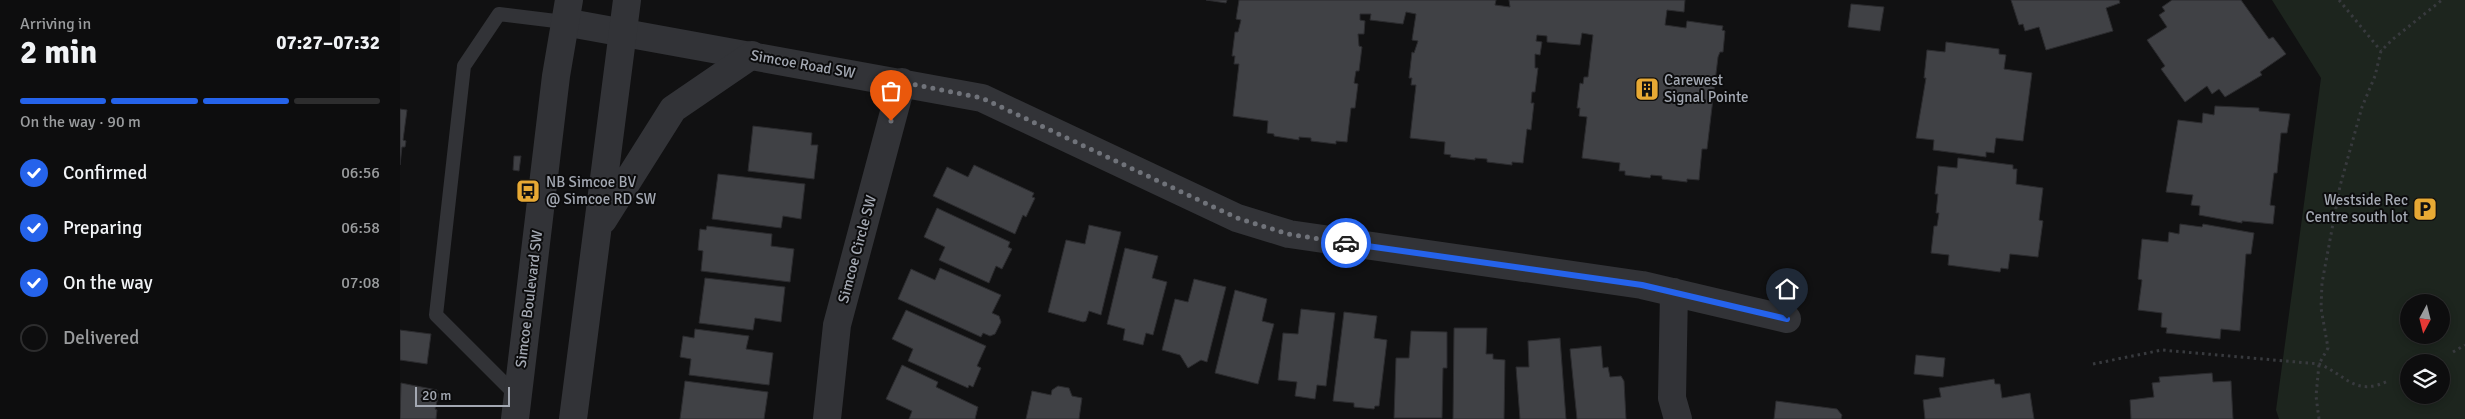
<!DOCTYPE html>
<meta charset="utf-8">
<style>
:root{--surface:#0d0d0e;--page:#161617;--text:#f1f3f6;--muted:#9a9c9e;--line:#2d2d2e;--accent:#2563eb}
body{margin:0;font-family:Signika,sans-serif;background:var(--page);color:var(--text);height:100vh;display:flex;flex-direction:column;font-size:19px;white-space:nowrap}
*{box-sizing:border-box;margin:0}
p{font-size:16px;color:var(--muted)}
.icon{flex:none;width:28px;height:28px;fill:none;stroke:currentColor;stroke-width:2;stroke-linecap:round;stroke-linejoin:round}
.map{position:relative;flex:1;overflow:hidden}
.details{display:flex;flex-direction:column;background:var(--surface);width:400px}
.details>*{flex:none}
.needle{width:32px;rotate:187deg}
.tools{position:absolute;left:2000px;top:294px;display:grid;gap:10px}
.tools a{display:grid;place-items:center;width:50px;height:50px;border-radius:50%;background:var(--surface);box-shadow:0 2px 8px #0003,0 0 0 1px var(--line);font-size:25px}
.scale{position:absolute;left:15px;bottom:12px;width:95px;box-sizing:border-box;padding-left:5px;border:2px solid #a3a8b2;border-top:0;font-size:14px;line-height:18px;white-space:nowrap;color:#a3a8b2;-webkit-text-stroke:4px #0c0c0d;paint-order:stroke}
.pin{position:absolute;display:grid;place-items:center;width:42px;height:42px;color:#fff;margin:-51px -21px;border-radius:50% 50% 50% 0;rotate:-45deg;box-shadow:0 0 5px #0007}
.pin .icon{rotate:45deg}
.courier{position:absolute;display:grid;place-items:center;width:50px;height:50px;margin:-25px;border:4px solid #2563eb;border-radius:50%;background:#fff;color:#222;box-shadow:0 1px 6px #0007}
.head em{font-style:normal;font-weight:800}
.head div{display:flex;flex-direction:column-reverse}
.head{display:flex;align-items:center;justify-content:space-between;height:85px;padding:0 20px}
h1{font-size:32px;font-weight:800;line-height:38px}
.bar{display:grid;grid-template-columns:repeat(4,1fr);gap:8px 5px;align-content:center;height:60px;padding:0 20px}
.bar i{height:6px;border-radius:4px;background:var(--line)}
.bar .on{background:var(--accent)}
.bar p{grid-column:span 4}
ol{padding:0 20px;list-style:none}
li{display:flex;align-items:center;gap:15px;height:55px}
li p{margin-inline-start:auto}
li .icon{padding:5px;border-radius:50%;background:var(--accent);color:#fff;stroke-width:4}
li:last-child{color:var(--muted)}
li i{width:28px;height:28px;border:2px solid var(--line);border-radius:50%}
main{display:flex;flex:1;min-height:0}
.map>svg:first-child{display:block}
.green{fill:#1d251e;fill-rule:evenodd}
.building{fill:#404145;stroke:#2b2b2e}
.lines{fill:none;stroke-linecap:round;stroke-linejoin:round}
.path{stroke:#383a3e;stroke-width:3;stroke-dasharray:2.5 4;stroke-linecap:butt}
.service{stroke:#323337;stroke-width:14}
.minor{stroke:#323337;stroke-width:28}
.tertiary{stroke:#323337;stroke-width:28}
.done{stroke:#70737a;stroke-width:5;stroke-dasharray:0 9}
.route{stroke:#2563eb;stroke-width:6}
.labels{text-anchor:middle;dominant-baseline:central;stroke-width:4;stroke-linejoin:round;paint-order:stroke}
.street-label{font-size:15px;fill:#a3a8b2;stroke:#0c0c0d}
.poi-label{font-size:15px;fill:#a3a8b2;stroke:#0c0c0d;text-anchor:start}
</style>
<main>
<section class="details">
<div class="head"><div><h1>2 min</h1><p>Arriving in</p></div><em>07:27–07:32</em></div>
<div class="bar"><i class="on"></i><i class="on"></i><i class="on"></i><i></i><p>On the way · 90 m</p></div>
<ol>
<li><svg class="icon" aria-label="check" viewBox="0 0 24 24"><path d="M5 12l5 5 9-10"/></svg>Confirmed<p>06:56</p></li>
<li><svg class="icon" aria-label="check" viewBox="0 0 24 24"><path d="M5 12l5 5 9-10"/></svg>Preparing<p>06:58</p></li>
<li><svg class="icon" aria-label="check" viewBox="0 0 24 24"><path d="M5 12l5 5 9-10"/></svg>On the way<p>07:08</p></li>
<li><i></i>Delivered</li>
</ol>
</section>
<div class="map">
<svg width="2065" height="419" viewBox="0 0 2065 419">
<rect width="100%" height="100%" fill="#111112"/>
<path class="green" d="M1872 0H2065V419H1879L1876 410 1921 78ZM2041 302V335H2009V302ZM2041 362V395H2009V362Z"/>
<path class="building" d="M806 0H827L826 3Z
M839 0H1096L1095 5 1110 7 1109 0H1285L1284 12 1267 10 1265 25 1286 28 1287 21 1323 26 1322 30 1325 31 1323 52H1320L1318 57 1307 149H1302L1299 180 1287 179V182L1262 179V176L1251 175 1250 178 1225 175V171H1219L1220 163 1182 158 1187 117 1179 116 1180 108H1177L1180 83 1183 84 1184 77H1188L1193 35 1182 33 1180 45 1147 42V36L1137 35 1136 41 1142 42 1140 55 1135 54V68H1138L1135 92H1132L1131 103H1134L1131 130 1127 129 1123 163 1112 162V165L1087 162V159L1075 158V160L1050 157 1051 155 1044 154 1045 142 1010 138 1016 85H1011L1012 78H1009L1012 52 1014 53 1018 41 1012 40 1016 14 1006 12 1003 24 970 20 971 14H960V20L965 21 964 34H958L959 46 962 47 959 71H956L954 83 958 84 955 108H951L947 142 936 141V144L911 141V138L899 137V140L874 136V134L867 133 868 121 833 116 839 64H834L835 56H832L835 32H838L841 20 836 19Z
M1611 0H1719L1720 3 1706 8 1713 31 1646 50 1639 27 1625 31 1623 24 1619 25Z
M1772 0H1841L1869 39 1873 37 1886 54 1860 72 1862 75 1825 97 1819 89 1812 94 1807 86 1785 102 1761 69 1765 66 1747 40 1767 27 1759 15 1765 11 1762 7Z
M1451 4 1484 7 1480 31 1448 27Z
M1546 42 1599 49V54L1606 55 1604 69 1632 73 1623 141 1596 138 1594 153 1586 152V157L1533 150 1534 140 1516 138 1526 78H1524L1527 50 1545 52Z
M1815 106 1859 108V111L1890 114 1887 133H1881L1877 173H1874L1870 205 1875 206 1873 224 1842 221V223L1799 215 1800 206 1791 205 1793 195 1766 192 1778 120 1802 123 1803 113 1814 115Z
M0 109 7 110 3 140 6 141 5 147H2L0 165Z
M353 126 412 133 411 145H418L414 179 348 171Z
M114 156H121L119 171 113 170Z
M1558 158 1613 165V169H1617L1616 184 1643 188 1639 220 1643 221 1638 257 1610 254 1608 269 1601 268 1600 272 1548 265 1549 255 1531 253 1534 226H1537L1539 213H1536L1538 194H1535L1538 166 1557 168Z
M574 165 634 193 632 197 635 198 626 217 623 215 615 234 533 196 547 167 568 177Z
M318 174 405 184 401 219 383 216 381 228 312 219Z
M537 208 610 242 608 247 612 249 602 269 596 266 589 283 539 260 545 247 524 237Z
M1780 224 1802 227 1803 224 1854 233 1851 254H1846L1840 331 1821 329 1820 339 1766 333 1767 328 1761 327 1762 313 1738 310 1742 280 1738 279 1742 239 1768 242 1769 232 1779 234Z
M689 225 721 232 701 315 689 311 686 321 683 322 648 312 666 240 685 244Z
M307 226 372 234 371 246 394 249 390 282 301 271 303 251 298 250 300 229 306 230Z
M725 248 758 256 752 278 767 282 753 335 746 333 743 345 723 340 725 329 707 324Z
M540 268 601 295 592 313 599 316 601 322 595 334 590 336 583 333 581 337 498 299 511 269 535 280Z
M305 278 385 287 381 322 355 318 353 330 299 323Z
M794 279 826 287 807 362 801 360 788 368 780 355 762 350 775 299 788 302Z
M835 290 867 299 862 321 874 324 858 384 815 373Z
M901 309 935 313 926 386 917 385 915 399 895 396 897 382 878 380 883 333 898 334Z
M506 310 586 346 577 366 581 368 573 387 569 385 568 388 508 361 513 349 492 339Z
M944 312 977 316 974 338 987 340 979 406H975L974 409 954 407V403L933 401Z
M1054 328H1087L1086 354H1093V359L1105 360 1104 419H1053Z
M295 329 349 336 346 349 373 353 369 385 289 375 291 359 280 357 283 336 294 338Z
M0 330 31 334 27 364 0 360Z
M1011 331 1047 332V368H1043L1042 418H994L996 358H1009Z
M1160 338 1166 419H1120L1116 367H1129L1128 341Z
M1201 346 1203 368 1208 367 1210 377 1221 376 1224 381 1226 419H1177L1170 349Z
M1516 355 1545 358 1543 377 1514 374Z
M502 365 538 382 536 387 578 407 575 419H509L512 411 486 399Z
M1812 373 1813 382 1831 381 1833 419H1731L1730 400 1754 397 1752 383 1760 382 1759 377Z
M1594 379 1595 384H1600L1602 398 1630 393 1634 419H1525L1523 400 1541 397 1539 388Z
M285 381 368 392 364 419H280Z
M1 383 37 390 36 394H39L35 409 37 410 36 419H0Z
M658 386 669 388 672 396 682 398 679 419H626L632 391 651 395 652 390Z
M1376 401 1437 409 1442 415 1441 419H1374Z"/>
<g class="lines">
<path class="path" d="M1939 0 1981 51
M2053 352 2065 345
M1693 364 1762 350 1919 364C1947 375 1954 397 1988 381
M1919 419 1916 396 1919 364 1928 348 1921 308 1922 283 1940 186 1962 107 1975 76 1981 51 1993 39 2042 0"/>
<path class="service" d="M117 396 36 315 64 66 99 14 164 22"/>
<path class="minor" d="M164 22 582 98 837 218 889 234 1242 285 1387 319
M1274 292 1272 398 1278 419
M427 419 437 325 502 82"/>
<path class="tertiary" d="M203 220 273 109 352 55
M115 419 156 76 169 0
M173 419 227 0"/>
</g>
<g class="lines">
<path class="done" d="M491 121 502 82 582 98 837 218 888 234 946 243"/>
<path class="route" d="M946 243 1242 285 1387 319"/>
</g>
<defs>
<g id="building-square" transform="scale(1.25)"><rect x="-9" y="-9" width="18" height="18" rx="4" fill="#e7a934" stroke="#0c0c0d"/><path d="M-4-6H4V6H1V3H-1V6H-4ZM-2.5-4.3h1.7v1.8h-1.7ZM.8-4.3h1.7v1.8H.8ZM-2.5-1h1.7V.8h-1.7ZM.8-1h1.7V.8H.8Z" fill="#111"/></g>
<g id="bus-square" transform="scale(1.25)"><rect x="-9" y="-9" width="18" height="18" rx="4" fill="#e7a934" stroke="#0c0c0d"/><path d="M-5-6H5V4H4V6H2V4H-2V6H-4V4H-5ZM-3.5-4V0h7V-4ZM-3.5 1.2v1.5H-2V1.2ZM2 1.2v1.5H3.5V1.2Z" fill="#111"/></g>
<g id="parking-square" transform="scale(1.25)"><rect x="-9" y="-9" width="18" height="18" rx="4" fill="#e7a934" stroke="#0c0c0d"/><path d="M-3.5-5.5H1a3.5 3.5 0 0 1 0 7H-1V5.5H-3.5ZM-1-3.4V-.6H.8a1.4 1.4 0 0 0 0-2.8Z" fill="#111"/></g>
</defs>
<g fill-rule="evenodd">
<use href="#building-square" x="1247" y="89"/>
<use href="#bus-square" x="128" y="191"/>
<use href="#parking-square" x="2025" y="209"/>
</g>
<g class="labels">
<g class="street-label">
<text transform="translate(403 64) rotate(10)">Simcoe Road SW</text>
<text transform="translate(457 249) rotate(-75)">Simcoe Circle SW</text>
<text transform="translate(129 299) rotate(-83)">Simcoe Boulevard SW</text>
</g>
<g class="poi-label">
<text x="1264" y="80">Carewest<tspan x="1264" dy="17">Signal Pointe</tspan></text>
<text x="146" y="182">NB Simcoe BV<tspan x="146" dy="17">@ Simcoe RD SW</tspan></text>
<text x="2008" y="200" text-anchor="end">Westside Rec<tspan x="2008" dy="17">Centre south lot</tspan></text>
</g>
</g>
</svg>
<div class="tools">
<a><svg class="needle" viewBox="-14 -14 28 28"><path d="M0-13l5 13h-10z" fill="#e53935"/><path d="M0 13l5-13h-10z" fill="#9a9c9e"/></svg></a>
<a><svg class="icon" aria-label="layers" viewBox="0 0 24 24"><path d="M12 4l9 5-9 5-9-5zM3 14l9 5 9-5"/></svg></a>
</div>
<div class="scale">20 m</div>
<div class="pin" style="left:491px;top:121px;background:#ea580c"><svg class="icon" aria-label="bag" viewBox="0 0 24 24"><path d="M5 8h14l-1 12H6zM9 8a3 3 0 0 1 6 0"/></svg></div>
<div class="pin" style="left:1387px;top:319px;background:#1f2937"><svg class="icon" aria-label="home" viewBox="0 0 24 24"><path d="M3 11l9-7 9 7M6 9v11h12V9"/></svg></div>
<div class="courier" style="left:946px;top:243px"><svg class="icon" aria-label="car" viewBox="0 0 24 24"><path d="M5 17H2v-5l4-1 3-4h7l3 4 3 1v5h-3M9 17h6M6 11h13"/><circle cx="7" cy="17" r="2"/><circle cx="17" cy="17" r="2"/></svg></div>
</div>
</main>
